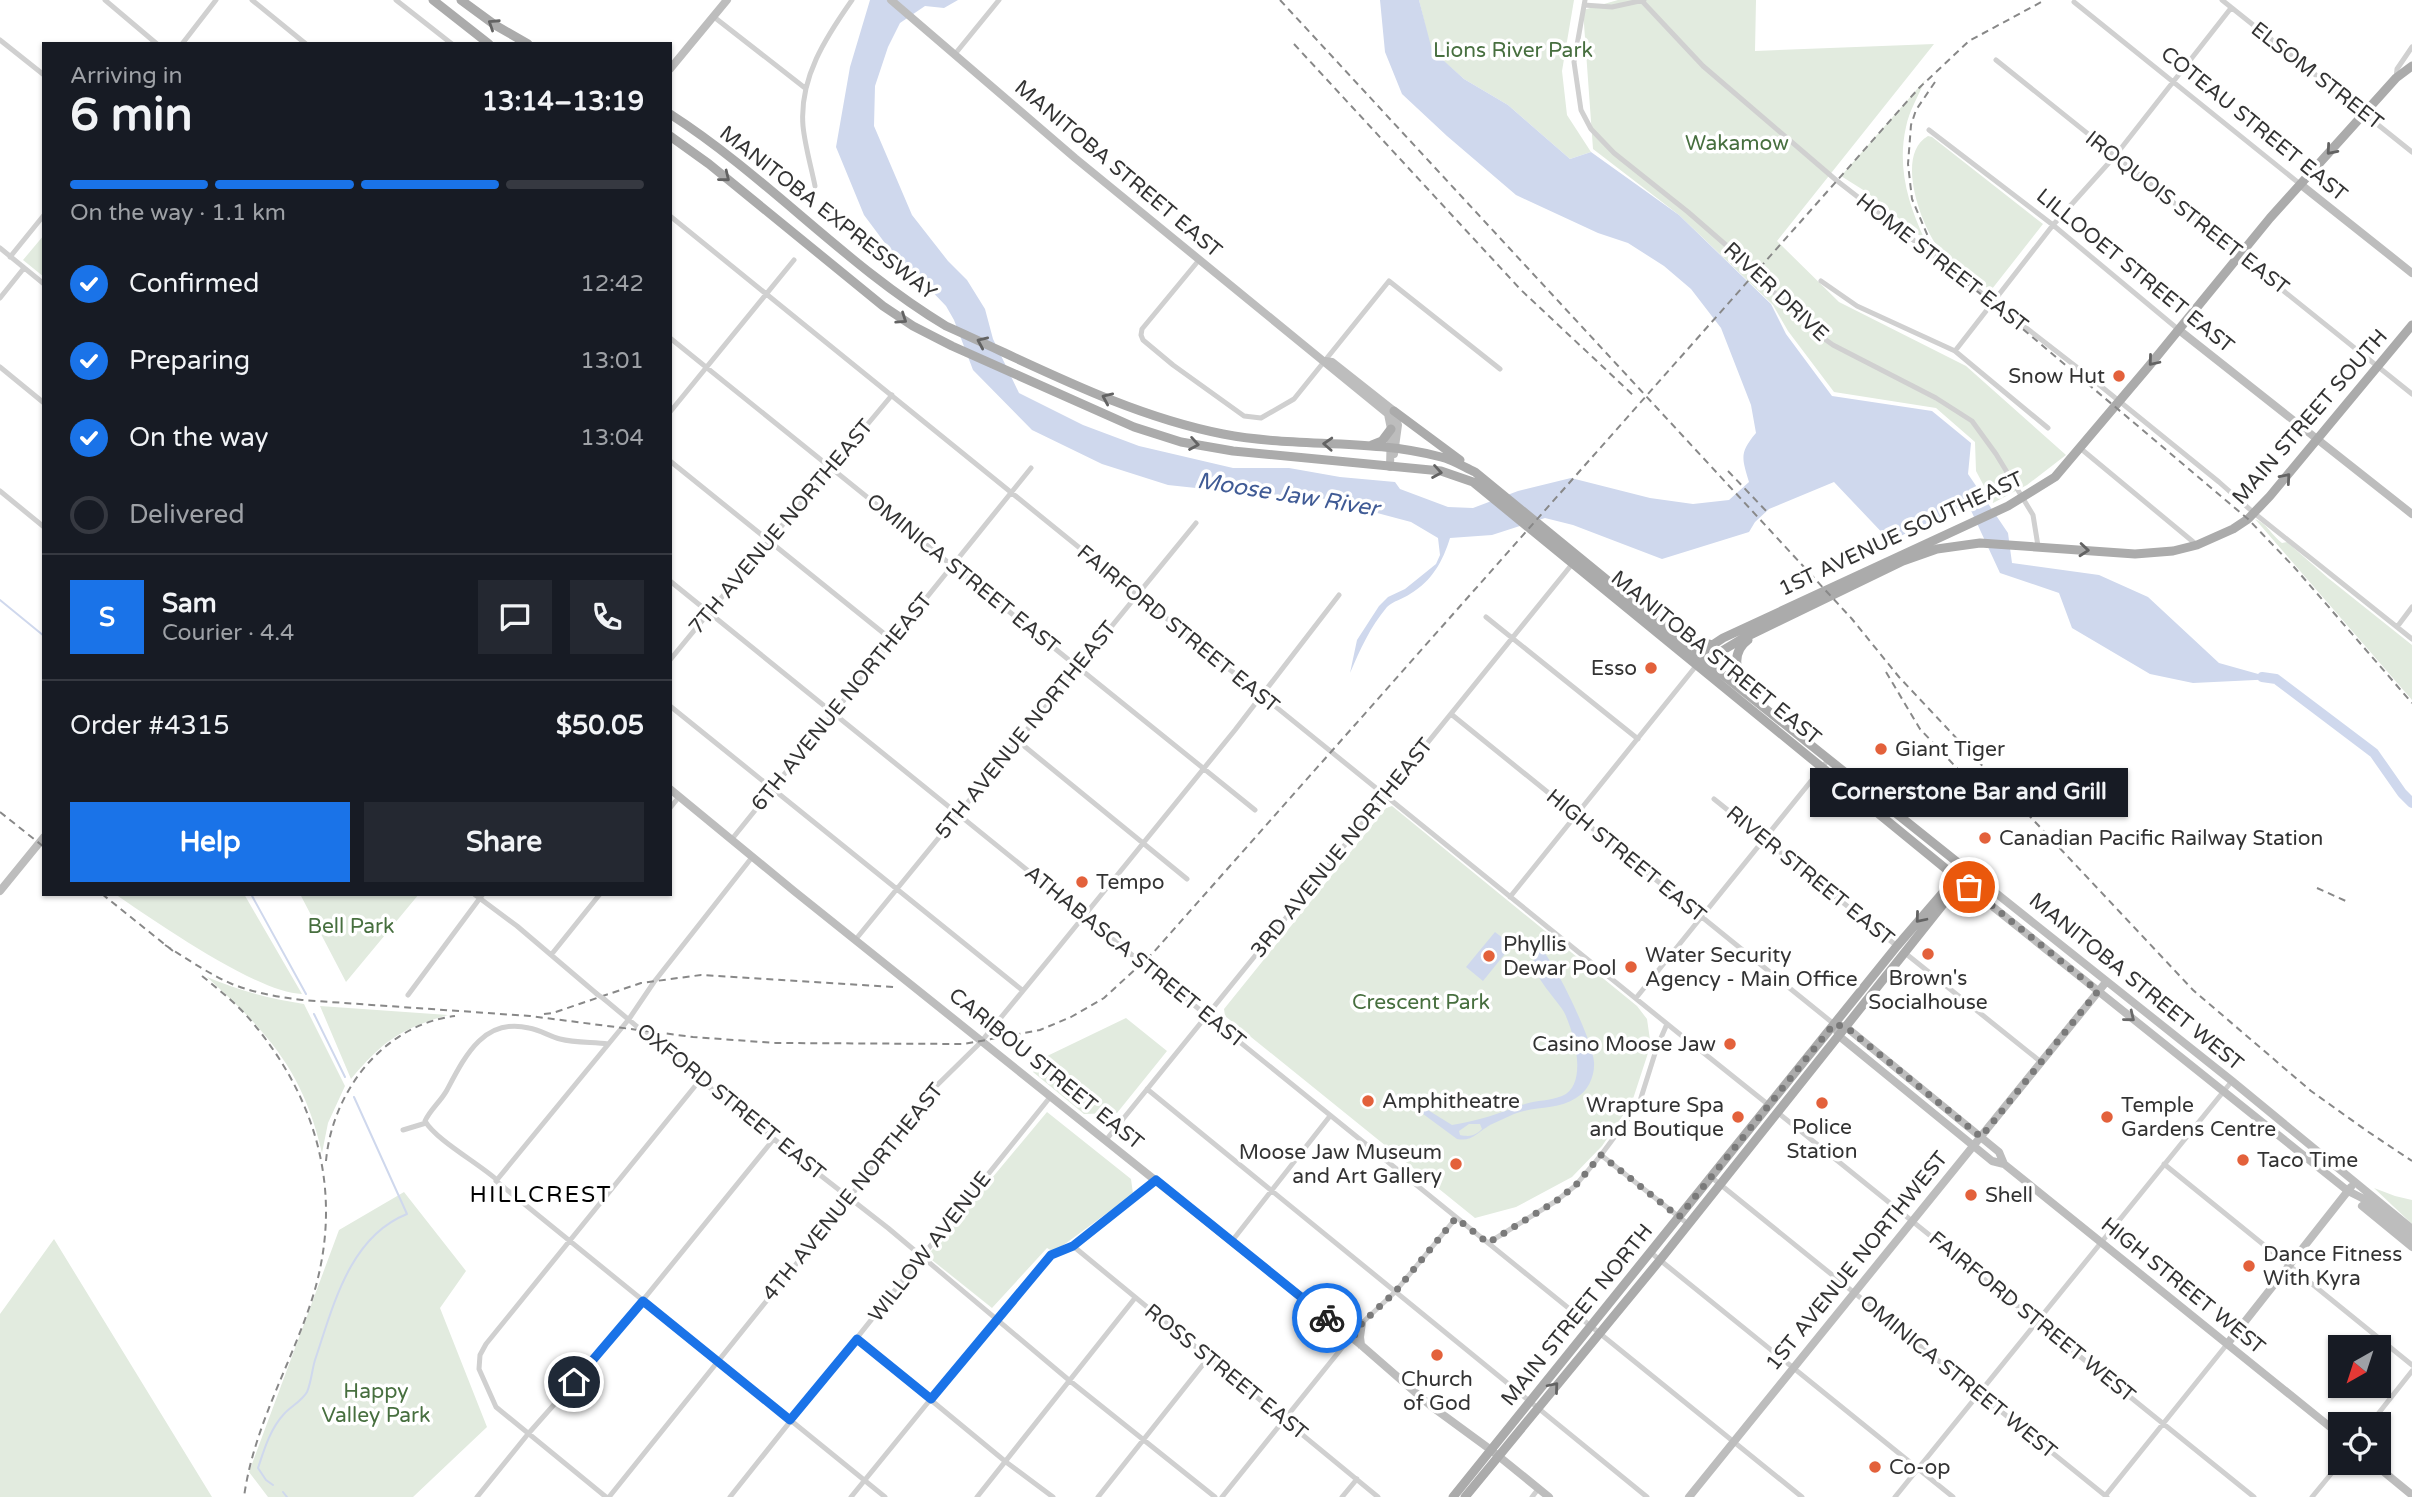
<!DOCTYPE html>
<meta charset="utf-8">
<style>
:root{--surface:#171b24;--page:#242831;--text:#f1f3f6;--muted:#9ea1a6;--line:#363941;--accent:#1a73e8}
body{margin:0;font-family:"Varela Round",sans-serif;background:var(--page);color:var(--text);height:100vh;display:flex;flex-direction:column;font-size:26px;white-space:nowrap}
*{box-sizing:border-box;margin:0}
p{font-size:23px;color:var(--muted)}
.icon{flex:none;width:38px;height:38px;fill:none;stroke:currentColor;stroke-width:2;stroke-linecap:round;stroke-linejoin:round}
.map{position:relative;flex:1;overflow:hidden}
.sheet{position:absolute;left:42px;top:42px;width:630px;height:854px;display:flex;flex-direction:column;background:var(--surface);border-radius:0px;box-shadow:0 2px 5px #0004}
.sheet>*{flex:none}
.needle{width:46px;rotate:219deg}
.fabs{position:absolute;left:2328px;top:1335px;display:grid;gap:14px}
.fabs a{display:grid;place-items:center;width:63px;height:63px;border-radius:0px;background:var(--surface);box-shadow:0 2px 5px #0004;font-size:35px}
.pin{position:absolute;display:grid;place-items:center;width:60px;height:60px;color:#fff;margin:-30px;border:4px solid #fff;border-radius:50%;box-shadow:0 2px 7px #0007}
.courier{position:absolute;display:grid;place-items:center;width:70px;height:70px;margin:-35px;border:5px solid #1a73e8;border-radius:50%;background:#fff;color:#222;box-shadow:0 2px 9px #0007}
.bubble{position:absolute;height:49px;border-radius:0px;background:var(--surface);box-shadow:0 2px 5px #0004;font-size:23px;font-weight:700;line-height:49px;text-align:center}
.headline em{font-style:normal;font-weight:700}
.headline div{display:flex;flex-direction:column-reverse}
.headline{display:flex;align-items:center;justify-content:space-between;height:119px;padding:0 28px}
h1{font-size:46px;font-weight:700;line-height:52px}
.bar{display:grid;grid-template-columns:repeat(4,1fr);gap:10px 7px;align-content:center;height:84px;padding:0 28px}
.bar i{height:9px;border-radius:5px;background:var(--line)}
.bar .current{background:var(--accent)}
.bar p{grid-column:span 4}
.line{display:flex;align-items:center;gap:18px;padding:0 28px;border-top:2px solid var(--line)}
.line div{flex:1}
.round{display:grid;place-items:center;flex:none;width:74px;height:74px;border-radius:0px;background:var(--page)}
ol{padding:0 28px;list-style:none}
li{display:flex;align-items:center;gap:21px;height:77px}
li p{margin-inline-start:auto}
li .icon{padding:7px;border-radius:50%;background:var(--accent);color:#fff;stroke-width:4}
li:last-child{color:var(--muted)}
li i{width:38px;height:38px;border:4px solid var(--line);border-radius:50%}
.button{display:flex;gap:14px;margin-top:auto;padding:14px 28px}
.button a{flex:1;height:80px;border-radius:0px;background:var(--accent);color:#fff;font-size:28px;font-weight:700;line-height:80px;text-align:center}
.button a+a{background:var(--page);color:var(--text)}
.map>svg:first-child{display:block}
.green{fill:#e2ebdf}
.water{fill:#cfd8ed;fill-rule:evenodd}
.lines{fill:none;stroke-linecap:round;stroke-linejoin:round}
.stream{stroke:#cfd8ed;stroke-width:2}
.river{stroke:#cfd8ed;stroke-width:10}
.street{stroke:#d0d0d0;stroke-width:5}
.secondary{stroke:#bdbdbd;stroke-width:8}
.primary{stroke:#ababab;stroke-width:9}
.rail{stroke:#888;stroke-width:2;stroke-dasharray:7 5;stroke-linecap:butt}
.street-bridge{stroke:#d0d0d0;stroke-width:5}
.oneway{stroke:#636363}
.oneway2{stroke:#6a6a6a}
.done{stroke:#7a7a7a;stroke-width:7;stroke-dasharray:0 12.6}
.route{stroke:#1a73e8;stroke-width:9}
.poi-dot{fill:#e3613b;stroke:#fff;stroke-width:2.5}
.labels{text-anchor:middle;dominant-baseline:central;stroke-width:7;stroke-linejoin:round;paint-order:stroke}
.park-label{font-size:21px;fill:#476f3f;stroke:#fff}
.street-label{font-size:21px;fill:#333;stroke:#fff}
.poi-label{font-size:21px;fill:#333;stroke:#fff;text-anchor:start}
.water-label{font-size:23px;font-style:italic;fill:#405b95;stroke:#fff}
.neighbourhood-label{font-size:23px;letter-spacing:2px;fill:#000;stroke:#fff}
</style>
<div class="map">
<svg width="2412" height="1497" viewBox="0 0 2412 1497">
<rect width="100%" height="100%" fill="#fff"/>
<path class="green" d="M1419 0H1574L1562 71 1567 115 1591 152 1570 159 1508 105 1464 79 1431 50Z
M1618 0H1756L1755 51 1934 44 1777 241 1839 302 1966 366 2066 455 2027 485 1993 503 1976 471 1975 442 1936 408 1834 392 1788 331 1773 305 1679 215 1593 149 1583 10Z
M1925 80C1919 95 1909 111 1906 127 1897 167 1908 204 1925 240L1868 193 1841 176Z
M1928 136 1932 137 2043 224 1992 289 1987 288C1972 276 1953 265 1940 250 1922 228 1894 155 1928 136Z
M44 235V277L23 260Z
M2255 519C2267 523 2272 536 2282 543L2287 542 2328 578 2412 645V700Z
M1392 806 1637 1006 1647 1019 1650 1040 1648 1053 1632 1102 1602 1146 1572 1177 1516 1207 1475 1218 1225 1016 1224 1009 1386 808Z
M115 894H244L302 994C257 993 155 921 115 894Z
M300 894H419L346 982Z
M207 977C240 991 270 999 304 1004L345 1086 328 1123 322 1153C303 1070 267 1032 207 977Z
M320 1006 448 1015C400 1029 383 1041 351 1079Z
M1126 1018 1167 1051 1117 1113 1084 1114 1033 1072 1043 1058Z
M1047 1112 1131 1179 1133 1194 1054 1252 1047 1248 992 1308 927 1256Z
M2374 1188 2395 1196 2412 1200V1224Z
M404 1192 466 1271 440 1308 487 1427 413 1497H268L249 1472 339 1230Z
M54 1239 212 1497H0V1314Z"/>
<path class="water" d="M870 0H958L944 8 925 6 900 23 888 47 875 86 874 126 912 215 948 261 967 280 985 309 993 339 1019 393 1083 425 1139 446 1233 468H1289L1340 477 1395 482 1400 489 1448 507 1473 508 1518 491 1571 478 1650 498 1693 504 1729 500 1749 482C1742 458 1739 453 1756 433L1751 405 1721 328 1691 289 1664 266 1628 243 1598 233 1516 195 1447 136 1402 94 1385 52 1380 0H1419L1432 50 1464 79 1508 105 1570 159 1591 152 1679 215 1771 304 1786 334 1832 396 1932 411 1971 443 1968 474 2008 533 2012 563 2099 575 2148 597 2219 663 2276 679 2193 683 2150 674 2072 628 2059 593 2000 573 1968 504 1890 541 1834 482 1769 509 1755 522 1749 532 1662 559 1573 525 1545 518 1492 535 1450 538C1443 561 1432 581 1410 594 1403 599 1393 601 1387 607 1370 627 1360 650 1350 673L1357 640 1379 606 1388 597 1405 589 1436 564 1440 555 1438 538 1411 522 1317 497 1233 492 1168 485 1102 464 1032 430 973 370 954 320 946 306 922 281 908 274 864 215 836 147 850 67Z
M1495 932 1512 945 1483 981 1466 967Z
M1535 951H1543C1558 969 1592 1039 1594 1062 1595 1076 1588 1091 1576 1098 1558 1110 1534 1106 1514 1114 1506 1118 1498 1121 1490 1125 1478 1132 1472 1142 1457 1139L1419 1111 1392 1098 1394 1095 1423 1107 1452 1125C1478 1121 1500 1113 1525 1104 1537 1100 1550 1101 1562 1096 1589 1085 1574 1032 1564 1012 1554 995 1527 973 1535 951ZM1469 1124H1480L1482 1129C1475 1136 1470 1137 1460 1135L1459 1131Z"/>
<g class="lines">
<path class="stream" d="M0 600 44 636
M251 894 306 994
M314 1014 345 1077
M273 1485 266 1480 258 1468C264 1450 270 1429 284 1414 290 1407 302 1401 307 1392 311 1383 312 1370 315 1360 333 1307 349 1237 407 1214L354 1097
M283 1492 287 1497"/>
<path class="river" d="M2262 677 2276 679 2374 753 2402 793 2412 803"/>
<path class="street" d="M105 0 157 44
M252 0 306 44
M396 0 452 44
M1585 0 1574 62 1581 110 1591 129 1614 153 1688 212 1734 252 1812 330 1833 345 1936 398 1972 421 1996 454 2033 515 2038 546
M2222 0 2412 152
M1642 1 1703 66 1836 180 2092 379 2219 482 2254 513 2412 639
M2074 2 2300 184
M1584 5 1612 7 1644 0
M714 17 805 88
M0 40 44 75
M182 44 216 0
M955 54 999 0
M1996 60 2412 394
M2396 78 2397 69 2412 47
M1929 130 2053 225 2179 330
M815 186C811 166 805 146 803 126 799 78 826 37 852 0
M670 216 1687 1040
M0 248 44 284
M10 257 44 215
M1199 260 1142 329 1141 335 1143 340 1173 365 1244 416 1261 418 1294 399 1389 281 1500 369
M1821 281 1857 306 1955 351 2048 428
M0 298 24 268
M670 338 1255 810
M1955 351 2053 225 2115 156 2231 8
M0 367 44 403
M670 412 794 260
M2080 448 2197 545
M670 461 892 640
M0 491 44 527
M670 581 1802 1497
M1486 617 1638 739
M2397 627 2412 607
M670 660C743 570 818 484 892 395
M670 706 1022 990
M1451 714 1834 1024
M1018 741 1187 879
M1714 799 1897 946
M670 808 679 797
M732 839 1031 468
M753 856 654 982 629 1019 496 1181 885 1497
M474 894 517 926 597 994
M1510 897 1696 666
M856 939 1196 523
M1905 953 2041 1062
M551 955 600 894
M408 995 483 894
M1636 998 1828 760
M604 999 738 1111 888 1228 1070 1381 1215 1497
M1690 1042 1770 1106
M1147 1089 1647 1497
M1777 1112 2254 1497
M403 1130 426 1123
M1106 1140 1573 563
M1601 1155 1688 1224
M2164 1164 2412 1365
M1711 1177 2107 1497
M497 1180C478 1163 436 1140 425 1121 430 1110 441 1101 447 1090 465 1056 484 1017 529 1028 540 1030 549 1036 560 1039 575 1043 593 1042 608 1044
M1232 1241 1330 1116
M1488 1243 1556 1201 1575 1186 1601 1155 1639 1104 1657 1047 1667 1024
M1073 1246 1378 1497
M1650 1252 1953 1497
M857 1339 1006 1462 1053 1497
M2370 1424 2412 1371
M2105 1496 2228 1343
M477 1497 528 1434 604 1348 773 1140
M606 1497 496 1407 479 1369 480 1355 486 1344 700 1080
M609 1497 850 1197 926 1096 980 1043 1054 953 1235 730 1339 595
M730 1497C837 1363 943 1229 1051 1096
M851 1497 1022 1287 1051 1255 1073 1246 1156 1180
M977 1497 1135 1298
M1098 1497 1209 1357
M1222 1497 1362 1323 1395 1292 1456 1218
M1342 1497 1357 1479
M1532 1497 1539 1488
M1895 1497 2232 1081
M2312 1497 2340 1463"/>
<path class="secondary" d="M891 0 1075 158 1388 414 1391 429 1390 467
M670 69 727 0
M2300 184 2412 273
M2179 330 2412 514
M1325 361 1332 362 1394 411 1398 425 1394 454
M670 789 794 891 1361 1345 1431 1406 1491 1450 1549 1497
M1967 870 2232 1081 2412 1229
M1962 882 2348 1191 2362 1198 2412 1238
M0 891 44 837
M1834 1024 1839 1036 1992 1161 2004 1164 2340 1435
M1841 1026 1846 1027 1999 1152 2004 1164
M2362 1206 2412 1247
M2228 1343 2351 1187
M1361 1345 1360 1337 1362 1323
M2373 1463 2412 1495
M1689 1497 2106 982"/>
<path class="primary" d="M433 0 489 44
M461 0 495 25 528 44
M670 114C768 177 846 266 946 326 1036 366 1126 415 1223 434 1295 448 1370 438 1441 457 1453 460 1464 467 1475 472L1722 674 1967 870
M670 136 709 164 883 306 913 326 952 346 1134 427 1181 442 1233 451 1441 471 1473 482 1962 882
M1394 411 1460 460
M1372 445 1382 441 1391 429
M1680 638 1713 645
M1698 657 1699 654 1723 638 2008 506 2055 477 2149 366 2270 218 2396 78 2412 66
M1702 663 1740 640 1903 561 1937 549 1980 543 2135 554 2173 551 2197 545 2233 529 2248 519 2270 496 2412 325
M1748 692C1737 675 1729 654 1748 640
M1453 1497 1897 946 1959 874
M1465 1497 1660 1260 1964 878"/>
<path class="rail" d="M1280 0 1852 619 1899 677 2193 990 2311 1091 2367 1131 2412 1161
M1294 44 1521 290 1634 396
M1935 82 1916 110 1911 125 1908 164 1912 199 1938 260 1992 303 2248 519 2294 567 2412 703
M1728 471 1769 514
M1886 672 1920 729 1987 800
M0 812 44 847
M2317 888 2348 902
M102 894 173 951
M165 945C187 959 209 974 232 984 255 993 278 997 302 1000L530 1016 693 1037 776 1043 964 1044 1040 1030 1071 1017 1104 998 1152 954 1919 88 1969 41 2045 0
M202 976C217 988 233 1001 246 1015 321 1100 347 1203 308 1311 286 1373 253 1431 244 1497
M544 1014 553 1013 641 983 701 975 894 987
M326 1161C332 1092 383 1025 455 1016"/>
<path class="street-bridge" d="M597 994 604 999"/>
</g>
<defs><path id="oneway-chevron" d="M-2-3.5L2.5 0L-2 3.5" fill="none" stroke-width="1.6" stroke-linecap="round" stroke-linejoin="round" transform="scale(1.75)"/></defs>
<g class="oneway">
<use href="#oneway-chevron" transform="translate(493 24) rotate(-147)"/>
<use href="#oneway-chevron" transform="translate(2331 150) rotate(131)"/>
<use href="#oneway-chevron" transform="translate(725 177) rotate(39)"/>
<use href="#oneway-chevron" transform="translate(902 319) rotate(34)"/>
<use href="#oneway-chevron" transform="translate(982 342) rotate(-156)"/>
<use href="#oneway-chevron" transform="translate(2153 361) rotate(130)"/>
<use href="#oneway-chevron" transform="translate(1107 398) rotate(-156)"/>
<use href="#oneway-chevron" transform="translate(1194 444) rotate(10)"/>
<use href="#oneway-chevron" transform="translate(1328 444) rotate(-177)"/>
<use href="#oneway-chevron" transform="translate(1437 472) rotate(9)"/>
<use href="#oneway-chevron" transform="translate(2286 478) rotate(-49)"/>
<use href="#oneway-chevron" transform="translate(2084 550) rotate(5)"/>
<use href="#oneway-chevron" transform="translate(1920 918) rotate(130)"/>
<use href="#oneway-chevron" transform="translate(1554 1387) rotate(-50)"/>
</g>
<use class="oneway2" href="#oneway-chevron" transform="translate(2130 1017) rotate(39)"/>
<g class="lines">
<path class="done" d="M1327 1318 1352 1339 1362 1323 1395 1292 1456 1218 1488 1243 1556 1201 1575 1186 1601 1155 1679 1217 1834 1024 1846 1027 1981 1137 2098 991 1969 887"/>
<path class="route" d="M574 1382 643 1301 790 1420 857 1339 931 1399 1051 1255 1073 1246 1156 1180 1327 1318"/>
</g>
<g class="poi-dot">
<circle cx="2119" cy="376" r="7"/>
<circle cx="1651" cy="668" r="7"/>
<circle cx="1881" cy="749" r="7"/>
<circle cx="1985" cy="838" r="7"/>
<circle cx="1082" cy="882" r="7"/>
<circle cx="1928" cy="954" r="7"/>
<circle cx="1489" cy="956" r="7"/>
<circle cx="1631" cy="967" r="7"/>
<circle cx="1730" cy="1044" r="7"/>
<circle cx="1368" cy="1101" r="7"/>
<circle cx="1822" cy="1103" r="7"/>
<circle cx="1738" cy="1117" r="7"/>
<circle cx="2107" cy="1117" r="7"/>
<circle cx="2243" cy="1160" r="7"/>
<circle cx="1456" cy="1164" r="7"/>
<circle cx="1971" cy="1195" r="7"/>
<circle cx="2249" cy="1266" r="7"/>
<circle cx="1437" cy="1355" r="7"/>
<circle cx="1875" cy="1467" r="7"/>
</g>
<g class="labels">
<g class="park-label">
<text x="1513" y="50">Lions River Park</text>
<text x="1737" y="143">Wakamow</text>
<text x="351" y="926">Bell Park</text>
<text x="1421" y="1002">Crescent Park</text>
<text x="376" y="1391">Happy<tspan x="376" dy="24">Valley Park</tspan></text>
</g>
<g class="street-label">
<text transform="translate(2317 76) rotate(38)">ELSOM STREET</text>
<text transform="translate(2254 124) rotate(39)">COTEAU STREET EAST</text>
<text transform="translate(1118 169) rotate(40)">MANITOBA STREET EAST</text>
<text transform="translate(828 213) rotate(38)">MANITOBA EXPRESSWAY</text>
<text transform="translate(2187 213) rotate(38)">IROQUOIS STREET EAST</text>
<text transform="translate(1942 263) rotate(38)">HOME STREET EAST</text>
<text transform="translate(2135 271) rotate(39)">LILLOOET STREET EAST</text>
<text transform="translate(1776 292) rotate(43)">RIVER DRIVE</text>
<text transform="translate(2310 417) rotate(-49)">MAIN STREET SOUTH</text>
<text transform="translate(781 527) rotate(-50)">7TH AVENUE NORTHEAST</text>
<text transform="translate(1901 534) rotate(-25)">1ST AVENUE SOUTHEAST</text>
<text transform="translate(963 574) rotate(39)">OMINICA STREET EAST</text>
<text transform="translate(1178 629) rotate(39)">FAIRFORD STREET EAST</text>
<text transform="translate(1716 658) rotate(39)">MANITOBA STREET EAST</text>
<text transform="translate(842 702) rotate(-51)">6TH AVENUE NORTHEAST</text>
<text transform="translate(1026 730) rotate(-51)">5TH AVENUE NORTHEAST</text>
<text transform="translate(1342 848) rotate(-51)">3RD AVENUE NORTHEAST</text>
<text transform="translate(1626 856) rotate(39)">HIGH STREET EAST</text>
<text transform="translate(1810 876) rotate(39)">RIVER STREET EAST</text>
<text transform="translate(1135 957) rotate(39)">ATHABASCA STREET EAST</text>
<text transform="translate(2136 982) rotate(39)">MANITOBA STREET WEST</text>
<text transform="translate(1046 1069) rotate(39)">CARIBOU STREET EAST</text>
<text transform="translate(731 1102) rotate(39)">OXFORD STREET EAST</text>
<text transform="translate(853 1192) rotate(-51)">4TH AVENUE NORTHEAST</text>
<text transform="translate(930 1247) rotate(-52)">WILLOW AVENUE</text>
<text transform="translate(1857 1261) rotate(-51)">1ST AVENUE NORTHWEST</text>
<text transform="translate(2183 1286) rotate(39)">HIGH STREET WEST</text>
<text transform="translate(1577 1315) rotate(-51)">MAIN STREET NORTH</text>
<text transform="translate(2032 1317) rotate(39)">FAIRFORD STREET WEST</text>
<text transform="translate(1226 1372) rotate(39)">ROSS STREET EAST</text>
<text transform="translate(1958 1377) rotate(39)">OMINICA STREET WEST</text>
</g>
<g class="poi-label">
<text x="2105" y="376" text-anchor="end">Snow Hut</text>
<text x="1637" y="668" text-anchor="end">Esso</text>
<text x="1895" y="749">Giant Tiger</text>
<text x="1999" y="838">Canadian Pacific Railway Station</text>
<text x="1096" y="882">Tempo</text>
<text x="1503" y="944">Phyllis<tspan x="1503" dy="24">Dewar Pool</tspan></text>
<text x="1645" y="955">Water Security<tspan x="1645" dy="24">Agency - Main Office</tspan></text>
<text x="1928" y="978" text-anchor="middle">Brown's<tspan x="1928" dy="24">Socialhouse</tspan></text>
<text x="1716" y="1044" text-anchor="end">Casino Moose Jaw</text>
<text x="1382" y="1101">Amphitheatre</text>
<text x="1724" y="1105" text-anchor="end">Wrapture Spa<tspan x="1724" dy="24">and Boutique</tspan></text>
<text x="2121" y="1105">Temple<tspan x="2121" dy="24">Gardens Centre</tspan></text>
<text x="1822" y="1127" text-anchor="middle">Police<tspan x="1822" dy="24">Station</tspan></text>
<text x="1442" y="1152" text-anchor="end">Moose Jaw Museum<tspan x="1442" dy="24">and Art Gallery</tspan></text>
<text x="2257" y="1160">Taco Time</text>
<text x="1985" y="1195">Shell</text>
<text x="2263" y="1254">Dance Fitness<tspan x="2263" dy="24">With Kyra</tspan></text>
<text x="1437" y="1379" text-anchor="middle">Church<tspan x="1437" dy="24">of God</tspan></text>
<text x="1889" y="1467">Co-op</text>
</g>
<g class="water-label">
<text transform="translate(1288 495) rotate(9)">Moose Jaw River</text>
</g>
<g class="neighbourhood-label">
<text x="541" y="1195">HILLCREST</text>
</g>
</g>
</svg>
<div class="fabs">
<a><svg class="needle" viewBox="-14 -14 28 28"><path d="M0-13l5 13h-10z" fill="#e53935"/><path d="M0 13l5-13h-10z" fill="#9ea1a6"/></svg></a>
<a><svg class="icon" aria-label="locate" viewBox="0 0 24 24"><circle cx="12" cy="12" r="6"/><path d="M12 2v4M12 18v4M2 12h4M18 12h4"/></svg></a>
</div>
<div class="pin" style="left:1969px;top:887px;background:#ea580c"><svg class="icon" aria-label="bag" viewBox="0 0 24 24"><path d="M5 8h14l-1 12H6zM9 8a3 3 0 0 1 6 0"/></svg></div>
<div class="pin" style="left:574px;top:1382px;background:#1f2937"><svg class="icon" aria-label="home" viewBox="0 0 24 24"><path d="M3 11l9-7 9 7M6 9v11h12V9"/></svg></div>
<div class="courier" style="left:1327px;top:1318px"><svg class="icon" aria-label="bike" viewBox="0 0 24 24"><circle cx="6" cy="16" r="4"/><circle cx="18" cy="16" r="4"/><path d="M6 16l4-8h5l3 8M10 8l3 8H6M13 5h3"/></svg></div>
<div class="bubble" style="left:1810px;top:768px;width:318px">Cornerstone Bar and Grill</div>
<section class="sheet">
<div class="headline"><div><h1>6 min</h1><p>Arriving in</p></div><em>13:14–13:19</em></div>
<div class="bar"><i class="current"></i><i class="current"></i><i class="current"></i><i></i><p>On the way · 1.1 km</p></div>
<ol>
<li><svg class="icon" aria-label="check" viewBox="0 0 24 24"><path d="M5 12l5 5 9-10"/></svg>Confirmed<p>12:42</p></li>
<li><svg class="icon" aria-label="check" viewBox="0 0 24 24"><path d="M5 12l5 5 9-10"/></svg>Preparing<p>13:01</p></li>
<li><svg class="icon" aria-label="check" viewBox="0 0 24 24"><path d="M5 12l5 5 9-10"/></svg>On the way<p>13:04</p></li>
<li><i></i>Delivered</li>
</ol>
<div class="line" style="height:126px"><b class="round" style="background:var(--accent);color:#fff">S</b><div><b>Sam</b><p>Courier · 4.4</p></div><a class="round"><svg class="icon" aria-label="chat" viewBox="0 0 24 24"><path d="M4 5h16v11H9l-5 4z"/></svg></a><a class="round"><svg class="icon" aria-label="phone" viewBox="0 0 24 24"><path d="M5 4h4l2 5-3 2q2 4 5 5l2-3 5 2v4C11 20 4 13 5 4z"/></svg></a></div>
<div class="line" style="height:91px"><div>Order #4315</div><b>$50.05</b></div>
<div class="button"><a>Help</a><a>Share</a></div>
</section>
</div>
